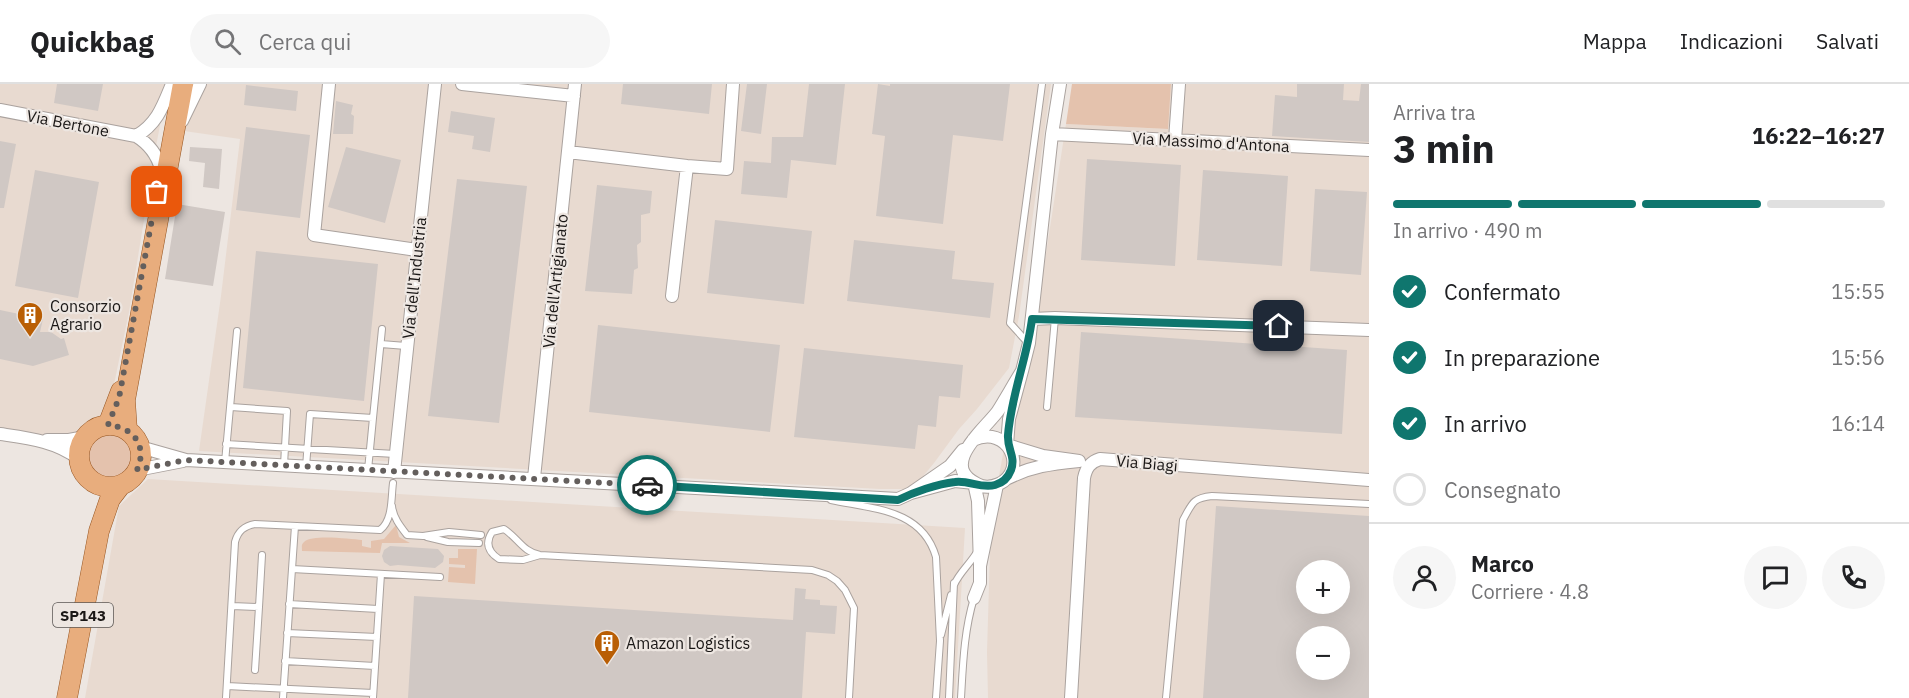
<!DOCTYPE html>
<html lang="it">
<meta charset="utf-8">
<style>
:root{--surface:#fff;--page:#f6f6f6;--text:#202124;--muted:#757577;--line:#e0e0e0;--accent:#0f766e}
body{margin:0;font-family:"IBM Plex Sans",sans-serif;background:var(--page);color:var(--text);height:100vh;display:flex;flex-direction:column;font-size:22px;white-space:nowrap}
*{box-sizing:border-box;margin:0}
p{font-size:20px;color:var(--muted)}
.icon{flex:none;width:33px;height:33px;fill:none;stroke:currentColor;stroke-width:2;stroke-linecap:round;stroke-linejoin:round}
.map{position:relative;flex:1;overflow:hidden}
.details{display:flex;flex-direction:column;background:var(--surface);width:540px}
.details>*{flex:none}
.buttons{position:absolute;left:1296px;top:476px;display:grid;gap:12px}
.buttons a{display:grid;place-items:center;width:54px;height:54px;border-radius:50%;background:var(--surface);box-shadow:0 6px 24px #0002;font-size:30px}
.pin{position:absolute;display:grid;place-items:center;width:51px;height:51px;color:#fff;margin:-26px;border-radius:12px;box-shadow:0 3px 9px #0006}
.courier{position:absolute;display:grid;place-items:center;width:60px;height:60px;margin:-30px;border:4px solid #0f766e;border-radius:50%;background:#fff;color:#222;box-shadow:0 2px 8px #0007}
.summary em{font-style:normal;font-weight:700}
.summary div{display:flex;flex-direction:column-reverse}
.summary{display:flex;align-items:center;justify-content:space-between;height:102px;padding:0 24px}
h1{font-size:39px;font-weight:700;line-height:45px}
.bar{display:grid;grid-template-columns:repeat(4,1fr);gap:9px 6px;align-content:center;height:72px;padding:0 24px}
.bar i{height:8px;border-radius:4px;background:var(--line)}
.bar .selected{background:var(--accent)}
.bar p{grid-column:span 4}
.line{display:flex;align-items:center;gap:15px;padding:0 24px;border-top:2px solid var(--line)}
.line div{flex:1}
.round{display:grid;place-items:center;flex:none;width:63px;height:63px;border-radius:32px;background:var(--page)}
ol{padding:0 24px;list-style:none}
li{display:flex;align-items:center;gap:18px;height:66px}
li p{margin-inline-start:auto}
li .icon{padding:6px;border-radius:50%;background:var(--accent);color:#fff;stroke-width:4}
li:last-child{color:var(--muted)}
li i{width:33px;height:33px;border:3px solid var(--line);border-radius:50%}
header{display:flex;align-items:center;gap:36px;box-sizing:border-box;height:84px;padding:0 30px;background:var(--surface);border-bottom:2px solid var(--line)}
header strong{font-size:28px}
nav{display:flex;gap:33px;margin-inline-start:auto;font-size:21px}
.search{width:420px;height:54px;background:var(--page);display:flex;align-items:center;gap:15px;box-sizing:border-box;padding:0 21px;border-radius:33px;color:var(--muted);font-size:22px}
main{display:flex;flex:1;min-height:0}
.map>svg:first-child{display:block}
.built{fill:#e8dad0;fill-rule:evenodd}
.green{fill:#e4c2ad}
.building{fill:#d0c8c4;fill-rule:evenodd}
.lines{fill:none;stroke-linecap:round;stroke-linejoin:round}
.service-casing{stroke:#aaa29e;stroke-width:8}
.minor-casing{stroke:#aaa29e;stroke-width:14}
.primary-casing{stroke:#965521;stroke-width:21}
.service{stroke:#fff;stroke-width:6}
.minor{stroke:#fff;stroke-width:12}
.primary{stroke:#e8ad7d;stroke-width:20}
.done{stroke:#645f5d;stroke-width:6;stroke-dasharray:0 10.8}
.route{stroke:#0f766e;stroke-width:8}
.labels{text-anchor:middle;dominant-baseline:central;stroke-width:4.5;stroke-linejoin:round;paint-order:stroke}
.shield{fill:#ede6e1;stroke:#595553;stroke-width:1.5}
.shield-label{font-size:15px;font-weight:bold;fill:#1a1716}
.street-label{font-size:16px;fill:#1a1716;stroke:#ede6e1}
.poi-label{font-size:16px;fill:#1a1716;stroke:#ede6e1;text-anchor:start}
</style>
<header>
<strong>Quickbag</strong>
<div class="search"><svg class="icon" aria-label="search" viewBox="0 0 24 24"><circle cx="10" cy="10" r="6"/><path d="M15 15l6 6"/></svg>Cerca qui</div>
<nav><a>Mappa</a><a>Indicazioni</a><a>Salvati</a></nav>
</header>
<main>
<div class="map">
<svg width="1369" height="614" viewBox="0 0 1369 614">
<rect width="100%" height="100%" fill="#ede6e1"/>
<path class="built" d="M0 0H168L156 62 129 228 112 310 106 326 74 353H0Z
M192 0H1051L1019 232 1009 284 977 325 959 345 934 379 920 396 904 405H880L199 367 221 212 240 55 184 47Z
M1171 0H1369V614H988L987 568 991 435 1008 343 1028 286 1066 40 1167 45ZM1306 486H1340V519H1306ZM1306 552H1340V585H1306Z
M148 395 965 444 955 614H85L119 422Z"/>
<path class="green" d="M1072 0H1171L1168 45 1066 40Z
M86 372a24 24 0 1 1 48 0a24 24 0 1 1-48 0Z
M396 441 399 453 410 459H382L380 469 302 467C302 462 301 461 304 458 312 450 350 455 362 456V462L371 464V457L384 455Z
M458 465H477L475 500 448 498 449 483 465 484V481L449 480V474H458Z"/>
<path class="building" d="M57 0H103L98 27 54 19Z
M623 0H712L709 30 621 20Z
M747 0H767L761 50 741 47Z
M809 0H845L836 81 791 76 787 114 741 110 744 77 771 79 772 53H803Z
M878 0 890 2V0H1010L1003 57 953 51 943 140 876 132 885 52 872 50Z
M1297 0H1344L1343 16 1359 17 1361 0H1369V58L1272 52 1275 11 1297 13Z
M246 1 298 7 296 27 244 21Z
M336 17 353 21 351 30 354 32 353 50H333Z
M451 27 495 34 490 68 472 65 474 52 448 48Z
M246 43 310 51 300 134 236 126Z
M0 57 16 60 4 124H0Z
M190 63 222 65 219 105 203 103 205 79 189 77Z
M346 63 401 76 385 139 328 123Z
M1087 75 1181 81 1175 182 1081 176Z
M35 86 99 98 78 214 15 202Z
M1203 86 1288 92 1282 182 1197 176Z
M457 95 527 102 499 339 428 332Z
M597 101 652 107 650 129 641 131V158L637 161 638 184 634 186 632 210 585 207Z
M1315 105 1367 108 1361 191 1310 187Z
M177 120 225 128 213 202 165 195Z
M715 136 812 147 804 220 707 209Z
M854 156 955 167 952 195 994 199 990 234 847 217Z
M256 167 378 180 364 317 243 304Z
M0 226 43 235 40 248H51L61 255 64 254 69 271 33 282 0 275Z
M598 241 780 261 770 348 589 328Z
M1081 248 1347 266 1342 350 1075 333Z
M804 264 963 281 960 314 939 312 936 343 918 341 915 365 794 353Z
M1216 422 1369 432V614H1203ZM1306 486H1340V519H1306ZM1306 552H1340V585H1306Z
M390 462 438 465 444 472 443 478 435 484 398 481 390 482 384 478 382 472 384 466Z
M795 504 806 505 805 515 820 516V521L837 522 835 550 806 548 802 614H408L414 512 793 536Z"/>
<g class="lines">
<g class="service-casing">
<path id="service" d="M1028 259 1010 239 1042 0
M381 260 406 262
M231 323 287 327 284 381
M1047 323 1055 234
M373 334 382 245
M226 360 395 370
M225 378 237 247
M306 383 310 330 373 334 368 386
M831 416C873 425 922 425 936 473L940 557 936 614
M392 422C393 433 400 442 407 451L423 452 449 448 481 451
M295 442 292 485 440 493
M427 453 448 458 479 459
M540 471 523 476 499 475C488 468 485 459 492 448L504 445C518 454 523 468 540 471L812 486 828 491 837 497 845 506 854 524 849 614
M954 501C959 489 970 480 977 468
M289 520 378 525
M232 522 259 523 262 471
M287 549 377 553
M941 551 951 511
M285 577 375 582
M255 586 259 523
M227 602 373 609
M226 614 235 458C238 447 244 442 255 440L380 446C393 436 391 414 393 399
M283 614 292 485
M373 614 381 490
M949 614 954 499
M961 614C963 580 964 547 974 514
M1166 614 1183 436C1192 420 1192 414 1212 412L1369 420"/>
</g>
<g class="minor-casing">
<path id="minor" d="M329 0 314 151 417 166
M462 0 574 12
M0 26 136 52C149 60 157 70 161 85
M182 37 200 0
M1052 50 1369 66
M136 52C157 40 163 22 172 0
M1175 56 1179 0
M568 68 687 82 727 85 733 0
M672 212 687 82
M1032 235 1055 234 1369 246
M1022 287 1029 259 1052 50 1060 0
M0 350C27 354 56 357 79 375
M47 356H69L85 353
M973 356C1008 340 1029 385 999 400 992 403 984 404 977 400 938 381 985 345 998 327 1006 314 1014 300 1022 287L1009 335 1007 361 1043 372 1079 377C1050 380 1032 382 1006 395
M140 363 186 376 898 415 911 409
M963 366 950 382 911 409 955 397 974 399 978 417 980 482 997 401
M137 386 183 377
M394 388 435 0
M534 394 575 0
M974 514 980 499V482
M1071 614 1084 394C1086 384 1090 378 1100 375L1369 396"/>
</g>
<g class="primary-casing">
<path id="primary" d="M79 372a31 31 0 1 1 62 0a31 31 0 1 1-62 0Z
M108 341 121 307
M127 346 125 316 183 0
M67 614 99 447 110 415 120 402"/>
</g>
<use href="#service" class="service"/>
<use href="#minor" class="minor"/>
<use href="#primary" class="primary"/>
</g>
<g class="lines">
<path class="done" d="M157 108 119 314 108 341C133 343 148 361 137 386L186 376 647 401"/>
<path class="route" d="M647 401 898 416C914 408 937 400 955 398 969 396 981 405 995 401 1002 399 1008 394 1011 386 1016 372 1007 366 1008 351 1011 312 1027 274 1032 235L1279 242"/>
</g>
<defs>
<g id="building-pin" transform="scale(1.35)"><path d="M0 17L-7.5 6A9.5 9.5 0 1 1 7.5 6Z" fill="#b95e04" stroke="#ede6e1"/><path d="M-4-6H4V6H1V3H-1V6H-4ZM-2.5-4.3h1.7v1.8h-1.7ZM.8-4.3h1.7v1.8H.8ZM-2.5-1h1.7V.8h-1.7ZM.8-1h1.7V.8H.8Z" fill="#fff"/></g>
</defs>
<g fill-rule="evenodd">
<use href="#building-pin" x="30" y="231"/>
<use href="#building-pin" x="607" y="559"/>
</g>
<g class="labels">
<rect class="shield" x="53" y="519" width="60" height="24" rx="4.5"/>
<g class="shield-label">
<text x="83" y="531">SP143</text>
</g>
<g class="street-label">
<text transform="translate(68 39) rotate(11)">Via Bertone</text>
<text transform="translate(1211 58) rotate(3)">Via Massimo d'Antona</text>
<text transform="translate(414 194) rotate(-84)">Via dell'Industria</text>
<text transform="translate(555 197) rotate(-84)">Via dell'Artigianato</text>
<text transform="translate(1147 379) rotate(5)">Via Biagi</text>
</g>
<g class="poi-label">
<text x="50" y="222">Consorzio<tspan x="50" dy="18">Agrario</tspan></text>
<text x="626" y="559">Amazon Logistics</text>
</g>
</g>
</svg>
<div class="buttons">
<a>+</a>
<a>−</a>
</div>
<div class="pin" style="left:157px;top:108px;background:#ea580c"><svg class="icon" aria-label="bag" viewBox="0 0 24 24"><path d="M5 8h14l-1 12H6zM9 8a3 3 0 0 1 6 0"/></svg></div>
<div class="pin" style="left:1279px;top:242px;background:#1f2937"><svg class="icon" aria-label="home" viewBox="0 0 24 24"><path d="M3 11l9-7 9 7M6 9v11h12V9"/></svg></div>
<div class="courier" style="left:647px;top:401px"><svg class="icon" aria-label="car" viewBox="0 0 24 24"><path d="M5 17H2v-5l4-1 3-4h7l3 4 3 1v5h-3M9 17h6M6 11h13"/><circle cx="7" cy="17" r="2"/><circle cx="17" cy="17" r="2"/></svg></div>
</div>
<section class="details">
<div class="summary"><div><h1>3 min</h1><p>Arriva tra</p></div><em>16:22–16:27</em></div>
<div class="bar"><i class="selected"></i><i class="selected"></i><i class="selected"></i><i></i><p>In arrivo · 490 m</p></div>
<ol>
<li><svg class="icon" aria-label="check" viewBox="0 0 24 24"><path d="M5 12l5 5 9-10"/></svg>Confermato<p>15:55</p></li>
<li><svg class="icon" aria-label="check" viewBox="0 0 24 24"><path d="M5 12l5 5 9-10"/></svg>In preparazione<p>15:56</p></li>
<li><svg class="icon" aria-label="check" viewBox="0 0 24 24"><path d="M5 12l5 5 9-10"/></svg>In arrivo<p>16:14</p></li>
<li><i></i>Consegnato</li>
</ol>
<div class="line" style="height:108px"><a class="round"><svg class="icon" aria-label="person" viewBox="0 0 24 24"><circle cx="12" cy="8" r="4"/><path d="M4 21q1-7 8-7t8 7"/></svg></a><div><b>Marco</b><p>Corriere · 4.8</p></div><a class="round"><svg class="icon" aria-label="chat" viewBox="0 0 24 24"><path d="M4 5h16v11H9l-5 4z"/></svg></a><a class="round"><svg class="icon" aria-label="phone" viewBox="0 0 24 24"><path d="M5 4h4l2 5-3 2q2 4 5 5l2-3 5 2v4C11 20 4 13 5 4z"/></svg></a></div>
</section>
</main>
